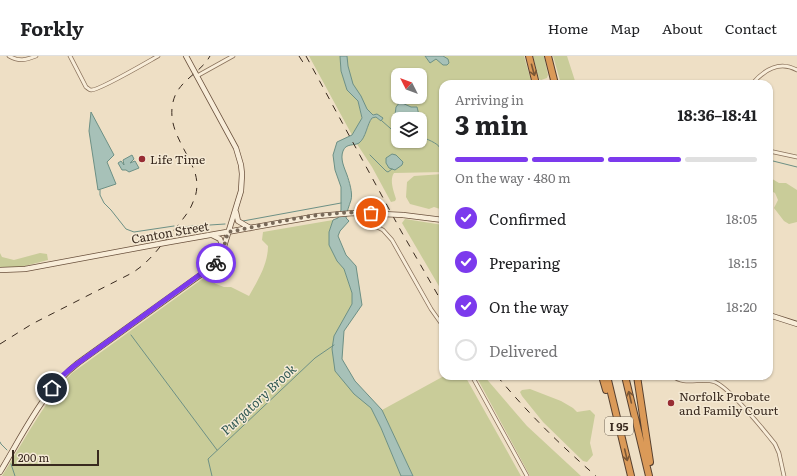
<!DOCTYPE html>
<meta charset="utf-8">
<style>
:root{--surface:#fff;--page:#f6f6f6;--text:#202124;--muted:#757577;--line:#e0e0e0;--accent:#7c3aed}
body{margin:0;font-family:Literata,serif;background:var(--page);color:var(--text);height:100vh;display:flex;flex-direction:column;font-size:15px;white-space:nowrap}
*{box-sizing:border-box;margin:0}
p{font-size:13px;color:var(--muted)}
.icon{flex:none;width:22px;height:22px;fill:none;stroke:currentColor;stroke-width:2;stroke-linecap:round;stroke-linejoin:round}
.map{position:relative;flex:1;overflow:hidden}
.side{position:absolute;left:439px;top:24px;width:334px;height:300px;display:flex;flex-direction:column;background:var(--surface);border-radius:12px;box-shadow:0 1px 3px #0004}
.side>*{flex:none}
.needle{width:26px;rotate:312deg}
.buttons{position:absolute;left:391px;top:12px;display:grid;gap:8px}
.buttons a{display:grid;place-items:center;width:36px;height:36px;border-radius:8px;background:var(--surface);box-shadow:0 1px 3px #0004;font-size:20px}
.scale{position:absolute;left:12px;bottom:10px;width:87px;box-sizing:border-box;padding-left:4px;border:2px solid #392a1f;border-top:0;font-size:11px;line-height:14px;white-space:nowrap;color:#392a1f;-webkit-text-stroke:3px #f5ead5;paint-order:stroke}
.pin{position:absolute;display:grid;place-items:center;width:34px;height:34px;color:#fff;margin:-17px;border:2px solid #fff;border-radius:50%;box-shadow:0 1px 4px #0007}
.courier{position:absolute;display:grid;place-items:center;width:40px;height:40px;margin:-20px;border:3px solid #7c3aed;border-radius:50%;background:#fff;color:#222;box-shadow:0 1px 5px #0007}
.head em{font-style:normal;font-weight:700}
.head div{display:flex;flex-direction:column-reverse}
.head{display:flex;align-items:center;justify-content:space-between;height:68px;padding:0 16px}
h1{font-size:26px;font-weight:700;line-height:30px}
.bar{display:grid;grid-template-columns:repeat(4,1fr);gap:6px 4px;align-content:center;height:48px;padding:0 16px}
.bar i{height:5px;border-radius:3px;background:var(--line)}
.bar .current{background:var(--accent)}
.bar p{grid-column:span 4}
ol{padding:0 16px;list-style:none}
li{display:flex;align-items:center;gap:12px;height:44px}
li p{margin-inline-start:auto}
li .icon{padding:4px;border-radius:50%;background:var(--accent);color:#fff;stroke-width:4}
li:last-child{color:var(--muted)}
li i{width:22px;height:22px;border:2px solid var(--line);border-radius:50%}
header{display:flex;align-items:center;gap:24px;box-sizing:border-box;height:56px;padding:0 20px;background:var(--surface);border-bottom:1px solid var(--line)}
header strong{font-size:19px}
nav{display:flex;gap:22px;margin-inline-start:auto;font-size:14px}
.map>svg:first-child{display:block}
.green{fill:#c9cc99;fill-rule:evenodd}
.water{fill:#a7c1b8;stroke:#6d9085}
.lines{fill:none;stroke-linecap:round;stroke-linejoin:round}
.stream{stroke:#6d9085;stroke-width:1}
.minor-casing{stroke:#89715b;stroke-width:4.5}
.secondary-casing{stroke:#6b523e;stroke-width:6}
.motorway-casing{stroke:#57402f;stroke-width:8}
.minor{stroke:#f8edd9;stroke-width:3}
.secondary{stroke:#f8edd9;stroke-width:4.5}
.motorway{stroke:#db9a58;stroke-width:6}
.rail{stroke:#392a1f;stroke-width:1;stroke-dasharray:7 7;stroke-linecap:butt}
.secondary-bridge-casing{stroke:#6b523e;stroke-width:6;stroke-linecap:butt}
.secondary-bridge{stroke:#f8edd9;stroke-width:4.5}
.oneway{stroke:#7a5736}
.done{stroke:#786959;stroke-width:4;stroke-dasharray:0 7.2}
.route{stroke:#7c3aed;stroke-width:5}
.poi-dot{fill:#972c33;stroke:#f5ead5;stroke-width:1.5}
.labels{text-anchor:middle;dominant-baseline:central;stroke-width:3;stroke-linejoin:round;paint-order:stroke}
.shield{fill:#f5ead5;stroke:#716456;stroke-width:1}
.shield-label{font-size:11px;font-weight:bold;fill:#392a1f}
.poi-label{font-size:12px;fill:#392a1f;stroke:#f5ead5;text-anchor:start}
.street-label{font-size:12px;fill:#392a1f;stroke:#f5ead5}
.water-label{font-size:13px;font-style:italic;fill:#2f5853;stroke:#f5ead5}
</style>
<header>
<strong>Forkly</strong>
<nav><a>Home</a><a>Map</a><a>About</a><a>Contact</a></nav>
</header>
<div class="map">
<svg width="797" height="420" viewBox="0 0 797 420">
<rect width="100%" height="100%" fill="#eedfc5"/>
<path class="green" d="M309 0H340L341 15 347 34 358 45 361 59V65L352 79Z
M347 0H524L532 28H443V116L394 117C389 124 394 136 396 143L395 145 391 146 372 111 357 88C366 83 367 71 371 63L376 61 381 65 377 59 366 57 351 31V23L348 10ZM398 19H420V41H398ZM398 63H420V85H398Z
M533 0H544L548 19 547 22 541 24 539 23Z
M553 0H567L576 28H561Z
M443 118V154L434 151 429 153 410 148 406 141 407 126 414 120Z
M769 121 779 127H786L797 134V166L789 168 784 165 774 152 778 144 775 137 769 134Z
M405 163 443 169V237L402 167Z
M333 164 329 176 337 205 344 213 352 237V248L332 293 354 338 371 351 381 372 401 420H2C24 385 43 347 72 317L205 221 216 228 224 231H231L249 240C258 224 268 208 268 190L262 184 263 176Z
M0 197 2 201 14 204 40 197 47 198 48 204 21 211H0Z
M444 320H465L521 420H413L382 354Z
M476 320H484L527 370 581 420H530Z
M530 333 561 345 573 352 577 356 590 354 595 359 590 387 593 399 587 406 583 405 543 366 522 340 520 336 522 334Z"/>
<path class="water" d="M340 0H347L348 10 353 28 361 40 367 53 373 59 377 58 383 62 381 65 376 61 372 62C367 68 366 82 359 87 354 90 346 87 343 95 340 103 344 111 347 119 349 125 353 137 351 144 349 150 347 155 346 162L349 165 340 175 338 180 346 199 356 210 362 249 344 275 342 303 355 325 382 354 413 420H401L381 372 371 352 354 338 335 315 332 293 334 280 352 248V237L344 213 337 205 329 189V176L333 164 338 162 341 154V131L335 114 333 99 337 86 352 79 362 62 358 45 347 34 341 15Z
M425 0H443L448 3 449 7 447 9H443L436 3 430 7Z
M400 46 411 51H417L419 59 418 63H408L405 60 401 62H397L395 59 396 51Z
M91 56 114 99 107 106 116 128 98 134 89 75Z
M392 98 396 99 403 106 402 109 395 114 389 112 386 107V102Z
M132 99 134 103 130 107 135 105 139 112 129 116 126 114H122L118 107 121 105 124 109 123 104Z"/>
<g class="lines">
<path class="stream" d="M382 65 398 79
M420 80C426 83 438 87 440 92L443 93
M407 85 411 87 413 85
M370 99 386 115 388 116 392 113
M769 104 797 111
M100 134V139L104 147 111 154 126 173 134 176 174 170
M243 165 341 147
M180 171 225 168
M131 279 217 394
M0 386 1 388 7 394
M11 408 15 420
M212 420 208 403 315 302 334 289"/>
<g class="minor-casing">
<path id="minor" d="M9 0C19 6 26 4 36 0
M70 0 86 31C88 32 89 34 91 34 98 35 149 5 158 0
M197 20 233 0
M752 28C764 14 779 4 797 14
M769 95 797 101
M365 157 367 166 383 174 392 184 431 253 443 270
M472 320 527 420
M673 320C684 330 702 321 715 326 731 333 763 373 775 388L779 397 784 420"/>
</g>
<g class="secondary-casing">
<path id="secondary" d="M236 156 238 165 250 172
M403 159 443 164
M212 179 220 183 223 192
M170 186 318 160 354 157 382 158
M0 214 25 213 159 188
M769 259 797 268
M0 416C22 380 44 333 78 307L210 212 217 205 222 197 241 135 242 118 241 109 236 92 186 0"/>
</g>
<g class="motorway-casing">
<path id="motorway" d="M529 0 536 28
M548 0 555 28
M602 320 606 334
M607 320 631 420
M625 320 649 420
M637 320 650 406"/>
</g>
<use href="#minor" class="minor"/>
<use href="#secondary" class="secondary"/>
<use href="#motorway" class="motorway"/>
<path class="rail" d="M299 0 306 11
M306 0 401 175 443 248
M0 288 32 268 132 217C150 206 161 189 174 174 181 165 189 157 193 146 198 136 198 124 194 114 185 91 167 72 173 46 178 24 200 18 210 0
M497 320C527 356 560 389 596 420"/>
<g class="secondary-bridge-casing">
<path id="secondary-bridge" d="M382 158 403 159
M159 188 170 186"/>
</g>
<use href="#secondary-bridge" class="secondary-bridge"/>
</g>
<defs><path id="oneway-shaft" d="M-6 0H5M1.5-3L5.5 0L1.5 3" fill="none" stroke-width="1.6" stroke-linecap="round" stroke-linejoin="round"/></defs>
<g class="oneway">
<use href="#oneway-shaft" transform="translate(533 14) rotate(75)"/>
<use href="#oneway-shaft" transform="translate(630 341) rotate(-103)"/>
<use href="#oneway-shaft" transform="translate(626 399) rotate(77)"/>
</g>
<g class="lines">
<path class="done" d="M216 207 223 194 228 176C275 167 323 154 371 157"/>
<path class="route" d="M52 332 61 321 74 310 216 207"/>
</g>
<g class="poi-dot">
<circle cx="142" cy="103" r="4"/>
<circle cx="671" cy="347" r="4"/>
</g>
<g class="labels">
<rect class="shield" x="605" y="361" width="28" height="18" rx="3"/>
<g class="shield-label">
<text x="619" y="370">I 95</text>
</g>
<g class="poi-label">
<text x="150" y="103">Life Time</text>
<text x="679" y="340">Norfolk Probate<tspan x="679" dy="14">and Family Court</tspan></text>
</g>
<g class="street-label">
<text transform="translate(170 176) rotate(-10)">Canton Street</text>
</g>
<g class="water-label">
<text transform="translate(258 343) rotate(-43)">Purgatory Brook</text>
</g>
</g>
</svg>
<div class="buttons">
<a><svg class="needle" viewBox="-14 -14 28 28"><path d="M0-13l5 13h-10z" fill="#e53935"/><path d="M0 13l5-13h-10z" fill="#757577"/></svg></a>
<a><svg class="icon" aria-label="layers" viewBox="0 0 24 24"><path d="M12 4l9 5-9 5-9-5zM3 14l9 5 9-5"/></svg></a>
</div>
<div class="scale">200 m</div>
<div class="pin" style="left:371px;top:157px;background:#ea580c"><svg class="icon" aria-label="bag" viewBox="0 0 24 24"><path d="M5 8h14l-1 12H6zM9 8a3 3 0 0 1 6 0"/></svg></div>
<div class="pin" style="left:52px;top:332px;background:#1f2937"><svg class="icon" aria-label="home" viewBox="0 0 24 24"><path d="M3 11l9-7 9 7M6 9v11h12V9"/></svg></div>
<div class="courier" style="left:216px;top:207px"><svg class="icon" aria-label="bike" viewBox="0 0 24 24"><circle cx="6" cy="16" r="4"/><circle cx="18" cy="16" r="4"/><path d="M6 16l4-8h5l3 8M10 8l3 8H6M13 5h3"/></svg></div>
<section class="side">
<div class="head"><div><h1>3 min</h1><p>Arriving in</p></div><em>18:36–18:41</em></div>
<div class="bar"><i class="current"></i><i class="current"></i><i class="current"></i><i></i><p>On the way · 480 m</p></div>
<ol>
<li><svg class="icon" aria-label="check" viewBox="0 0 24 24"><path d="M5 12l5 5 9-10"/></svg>Confirmed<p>18:05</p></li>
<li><svg class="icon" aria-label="check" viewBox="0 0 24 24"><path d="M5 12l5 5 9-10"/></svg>Preparing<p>18:15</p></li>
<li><svg class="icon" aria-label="check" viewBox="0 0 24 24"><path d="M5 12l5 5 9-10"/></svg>On the way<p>18:20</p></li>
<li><i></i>Delivered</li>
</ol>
</section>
</div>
